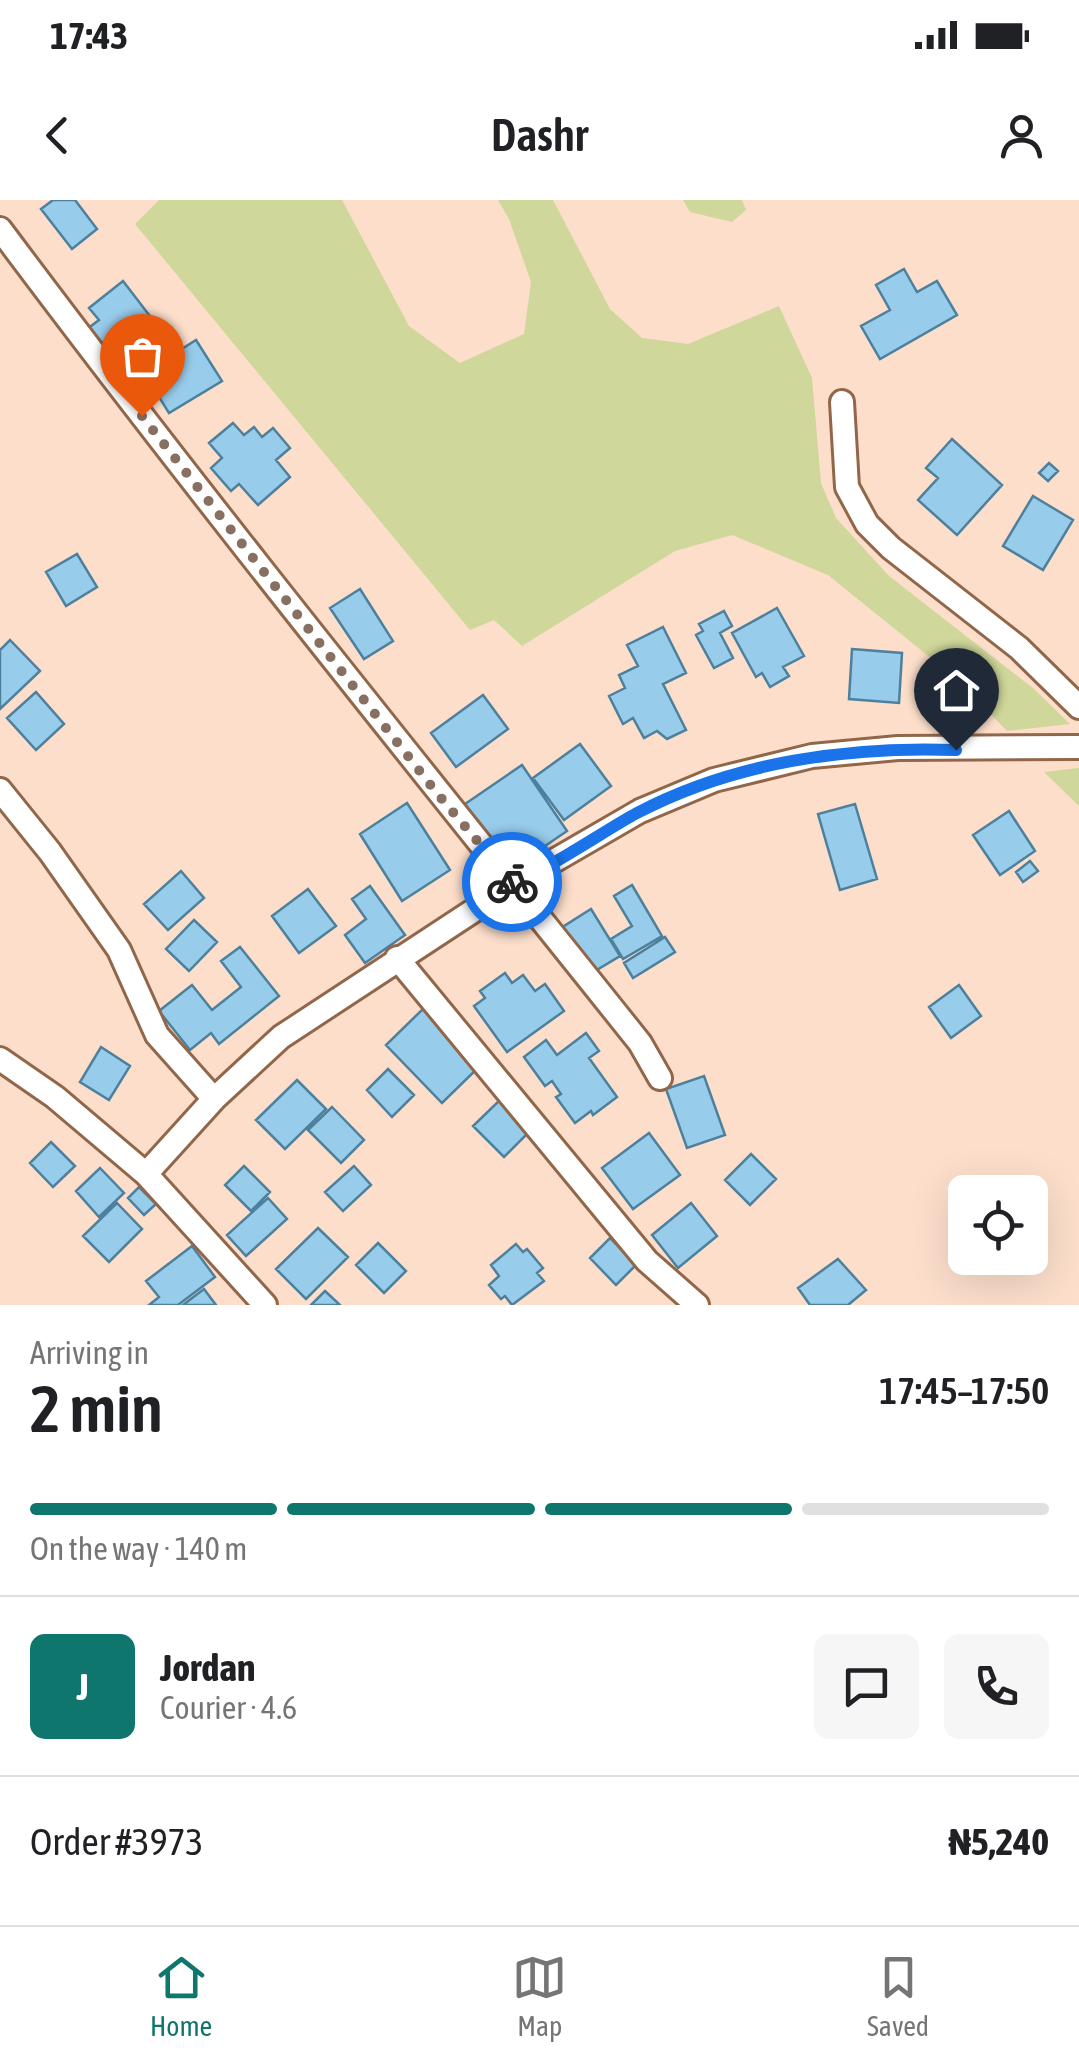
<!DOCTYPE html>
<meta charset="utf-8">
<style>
:root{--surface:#fff;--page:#f6f6f6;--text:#202124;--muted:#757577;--line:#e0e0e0;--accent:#0f766e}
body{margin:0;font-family:"Asap Condensed",sans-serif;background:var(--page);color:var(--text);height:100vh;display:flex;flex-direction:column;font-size:38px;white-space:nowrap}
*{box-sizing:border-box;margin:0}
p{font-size:32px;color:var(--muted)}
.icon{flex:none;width:55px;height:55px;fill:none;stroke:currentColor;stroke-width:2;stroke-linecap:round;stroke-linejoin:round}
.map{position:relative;height:1105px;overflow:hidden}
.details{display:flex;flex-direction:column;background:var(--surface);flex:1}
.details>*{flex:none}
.fabs{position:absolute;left:948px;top:975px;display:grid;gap:20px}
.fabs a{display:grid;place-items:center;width:100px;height:100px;border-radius:15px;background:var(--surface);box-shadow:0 10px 40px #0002;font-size:50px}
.pin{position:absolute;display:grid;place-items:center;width:85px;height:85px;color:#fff;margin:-102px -42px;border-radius:50% 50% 50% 0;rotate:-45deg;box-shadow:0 0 10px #0007}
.pin .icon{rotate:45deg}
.courier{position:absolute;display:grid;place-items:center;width:100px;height:100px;margin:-50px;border:8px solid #1a73e8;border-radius:50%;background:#fff;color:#222;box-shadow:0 2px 12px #0007}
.headline em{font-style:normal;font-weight:600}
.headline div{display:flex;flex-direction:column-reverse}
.headline{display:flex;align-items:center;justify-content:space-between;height:170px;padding:0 30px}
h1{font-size:65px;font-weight:600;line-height:75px}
.bar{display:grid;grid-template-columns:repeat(4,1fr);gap:15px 10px;align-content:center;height:120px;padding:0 30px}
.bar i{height:12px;border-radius:8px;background:var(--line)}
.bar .active{background:var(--accent)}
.bar p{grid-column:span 4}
.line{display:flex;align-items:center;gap:25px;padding:0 30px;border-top:2px solid var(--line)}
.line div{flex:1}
.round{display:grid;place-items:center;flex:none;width:105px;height:105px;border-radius:15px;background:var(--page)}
.status{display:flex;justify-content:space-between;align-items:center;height:70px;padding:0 50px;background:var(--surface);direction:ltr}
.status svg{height:28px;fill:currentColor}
header{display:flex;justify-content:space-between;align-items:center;height:130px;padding:0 30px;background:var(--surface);font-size:45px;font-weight:600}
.dock{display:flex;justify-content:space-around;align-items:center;height:140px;border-top:2px solid var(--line);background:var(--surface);font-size:28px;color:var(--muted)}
.dock a{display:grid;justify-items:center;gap:5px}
.dock .active{color:var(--accent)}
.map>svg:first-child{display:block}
.green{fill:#cfd79a}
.building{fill:#98cceb;stroke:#4d809c;stroke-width:2.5}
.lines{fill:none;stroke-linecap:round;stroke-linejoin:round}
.street-casing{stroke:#916649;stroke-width:28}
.street{stroke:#fff;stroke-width:22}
.done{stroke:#877061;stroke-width:10;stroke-dasharray:0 18}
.route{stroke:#1a73e8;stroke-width:12}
</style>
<div class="status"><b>17:43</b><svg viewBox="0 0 49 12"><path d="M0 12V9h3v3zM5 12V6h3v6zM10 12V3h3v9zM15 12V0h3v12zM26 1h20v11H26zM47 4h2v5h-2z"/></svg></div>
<header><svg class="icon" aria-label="back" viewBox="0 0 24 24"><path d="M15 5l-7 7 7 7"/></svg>Dashr<svg class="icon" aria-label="person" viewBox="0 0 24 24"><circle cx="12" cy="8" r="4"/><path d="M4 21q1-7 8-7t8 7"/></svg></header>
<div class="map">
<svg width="1079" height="1105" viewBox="0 0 1079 1105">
<rect width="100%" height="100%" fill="#fcdecb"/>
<path class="green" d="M159 0H342L409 126 460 163 524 134 531 82 509 19 498 0H553L610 109 642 138 688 144 779 106 812 178 821 283 836 318 889 376 1034 489 1070 524 1007 531 958 480 828 375 732 335 675 351 522 446 494 420 470 430 135 24Z
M683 0H742L746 10 732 22 690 12Z
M1079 568V606L1044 572Z"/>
<path class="building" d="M53 0H75L97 29 72 49 41 9Z
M904 69 917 92 937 81 957 115 880 159 861 126 890 110 876 85Z
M123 81 156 124 123 150 114 139 102 148 87 129 99 120 89 108Z
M196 140 222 181 169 213 144 173Z
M233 223 244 235 254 227 262 237 273 228 290 248 276 260 290 277 258 305 239 284 231 291 211 268 222 258 209 243Z
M952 239 1002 285 957 335 918 300 938 278 926 268Z
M1049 263 1058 271 1048 281 1039 273Z
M1033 296 1073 320 1043 370 1003 346Z
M77 354 97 387 66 406 46 372Z
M360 389 393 441 364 459 330 408Z
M777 408 804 456 783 467 789 476 770 487 762 473 756 477 732 433Z
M724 411 732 426 720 433 733 458 714 468 696 435 703 431 699 424Z
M663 427 686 473 663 484 686 530 667 539 657 531 644 538 633 518 623 524 609 496 625 488 619 475 638 466 627 445Z
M10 440 40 471 0 509V450Z
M852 449 902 453 899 503 849 499Z
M36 492 64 524 36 550 7 518Z
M483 495 508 529 456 567 431 533Z
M580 544 611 586 564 620 533 578Z
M522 565 567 631 510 670 465 604Z
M407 603 450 670 402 701 360 634Z
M855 604 877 679 840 690 818 614Z
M1009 611 1035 651 1000 675 973 635Z
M1030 661 1038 671 1023 682 1016 672Z
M181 671 204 698 168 730 144 704Z
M632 685 662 736 623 759 611 739 632 726 614 696Z
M370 686 405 735 365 763 345 735 366 719 352 699Z
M308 689 336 726 299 753 272 716Z
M591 709 620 756 590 774 561 728Z
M194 720 217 742 189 771 166 749Z
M665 737 675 752 633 778 624 763Z
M240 747 279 796 219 844 211 833 190 850 159 811 192 785 212 810 241 787 221 761Z
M505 773 512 783 523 775 535 791 545 784 564 811 507 852 474 806 485 798 480 791Z
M959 785 981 816 951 838 929 807Z
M426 806 482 864 442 903 386 845Z
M586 833 599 851 589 858 617 897 593 915 591 911 575 923 556 897 561 894 552 881 545 886 524 857 546 840 557 855Z
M101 847 130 866 109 900 80 882Z
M388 869 414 895 392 917 367 890Z
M704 876 725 935 687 948 666 889Z
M297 880 326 909 285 949 256 920Z
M502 898 532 929 504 957 473 926Z
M332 907 364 940 341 963 308 930Z
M649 933 680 975 633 1009 602 968Z
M51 942 75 966 53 987 30 963Z
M751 954 776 979 750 1005 725 980Z
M244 966 270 992 251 1011 225 985Z
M354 966 371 985 343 1011 325 992Z
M100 968 124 993 99 1017 76 991Z
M139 987 156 1004 144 1015 128 998Z
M268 998 287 1019 246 1056 227 1035Z
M117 1003 142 1029 109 1062 83 1036Z
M691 1003 717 1036 678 1068 652 1035Z
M318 1028 348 1057 306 1099 276 1069Z
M610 1038 636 1065 616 1085 590 1058Z
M378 1043 406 1071 384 1093 356 1065Z
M516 1044 523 1052 527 1049 543 1068 537 1073 544 1081 512 1105 505 1096 501 1099 489 1085 499 1076 491 1065Z
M192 1046 215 1077 178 1105H149L159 1097 146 1081Z
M838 1059 866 1090 848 1105H810L798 1088Z
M204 1089 216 1105H183Z
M325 1091 340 1105H311Z"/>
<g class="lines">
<g class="street-casing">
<path id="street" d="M0 29C207 306 425 574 640 843L660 878
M842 202 847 287 867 324 891 348 1019 448 1079 507
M0 590 50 652 119 750 157 835 214 899
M397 758 647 1061 697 1105
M0 859 55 897 146 974 265 1105
M146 974 214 899 281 837 514 684 640 611 714 580 812 556 898 548 1079 547"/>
</g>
<use href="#street" class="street"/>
</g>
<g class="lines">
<path class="done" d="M142 216 436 592 512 682"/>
<path class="route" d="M512 682C534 679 610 627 637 613 734 562 848 546 956 550"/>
</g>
</svg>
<div class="fabs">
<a><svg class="icon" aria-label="locate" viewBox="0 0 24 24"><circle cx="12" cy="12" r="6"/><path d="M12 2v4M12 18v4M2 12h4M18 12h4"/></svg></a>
</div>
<div class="pin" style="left:142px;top:216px;background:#ea580c"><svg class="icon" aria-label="bag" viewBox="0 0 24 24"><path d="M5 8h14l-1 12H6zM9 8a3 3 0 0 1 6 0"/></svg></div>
<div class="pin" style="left:956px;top:550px;background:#1f2937"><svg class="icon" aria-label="home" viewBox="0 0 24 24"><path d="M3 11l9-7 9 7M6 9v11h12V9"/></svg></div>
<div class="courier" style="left:512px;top:682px"><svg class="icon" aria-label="bike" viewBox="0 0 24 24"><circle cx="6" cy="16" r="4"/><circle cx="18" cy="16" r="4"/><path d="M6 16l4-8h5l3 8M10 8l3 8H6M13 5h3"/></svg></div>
</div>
<section class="details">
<div class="headline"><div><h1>2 min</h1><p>Arriving in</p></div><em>17:45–17:50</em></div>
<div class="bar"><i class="active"></i><i class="active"></i><i class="active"></i><i></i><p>On the way · 140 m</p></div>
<div class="line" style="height:180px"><b class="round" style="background:var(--accent);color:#fff">J</b><div><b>Jordan</b><p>Courier · 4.6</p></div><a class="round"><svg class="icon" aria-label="chat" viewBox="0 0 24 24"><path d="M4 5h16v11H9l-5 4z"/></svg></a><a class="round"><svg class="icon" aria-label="phone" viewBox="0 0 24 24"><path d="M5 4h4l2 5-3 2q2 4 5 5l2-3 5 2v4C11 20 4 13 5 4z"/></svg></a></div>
<div class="line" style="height:130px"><div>Order #3973</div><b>₦5,240</b></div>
</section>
<nav class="dock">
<a class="active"><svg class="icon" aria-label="home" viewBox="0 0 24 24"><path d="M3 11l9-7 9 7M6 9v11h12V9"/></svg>Home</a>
<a><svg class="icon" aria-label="map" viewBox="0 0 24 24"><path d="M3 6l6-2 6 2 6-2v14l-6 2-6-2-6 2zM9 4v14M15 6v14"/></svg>Map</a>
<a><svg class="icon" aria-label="saved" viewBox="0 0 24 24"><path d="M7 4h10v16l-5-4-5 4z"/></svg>Saved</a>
</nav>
